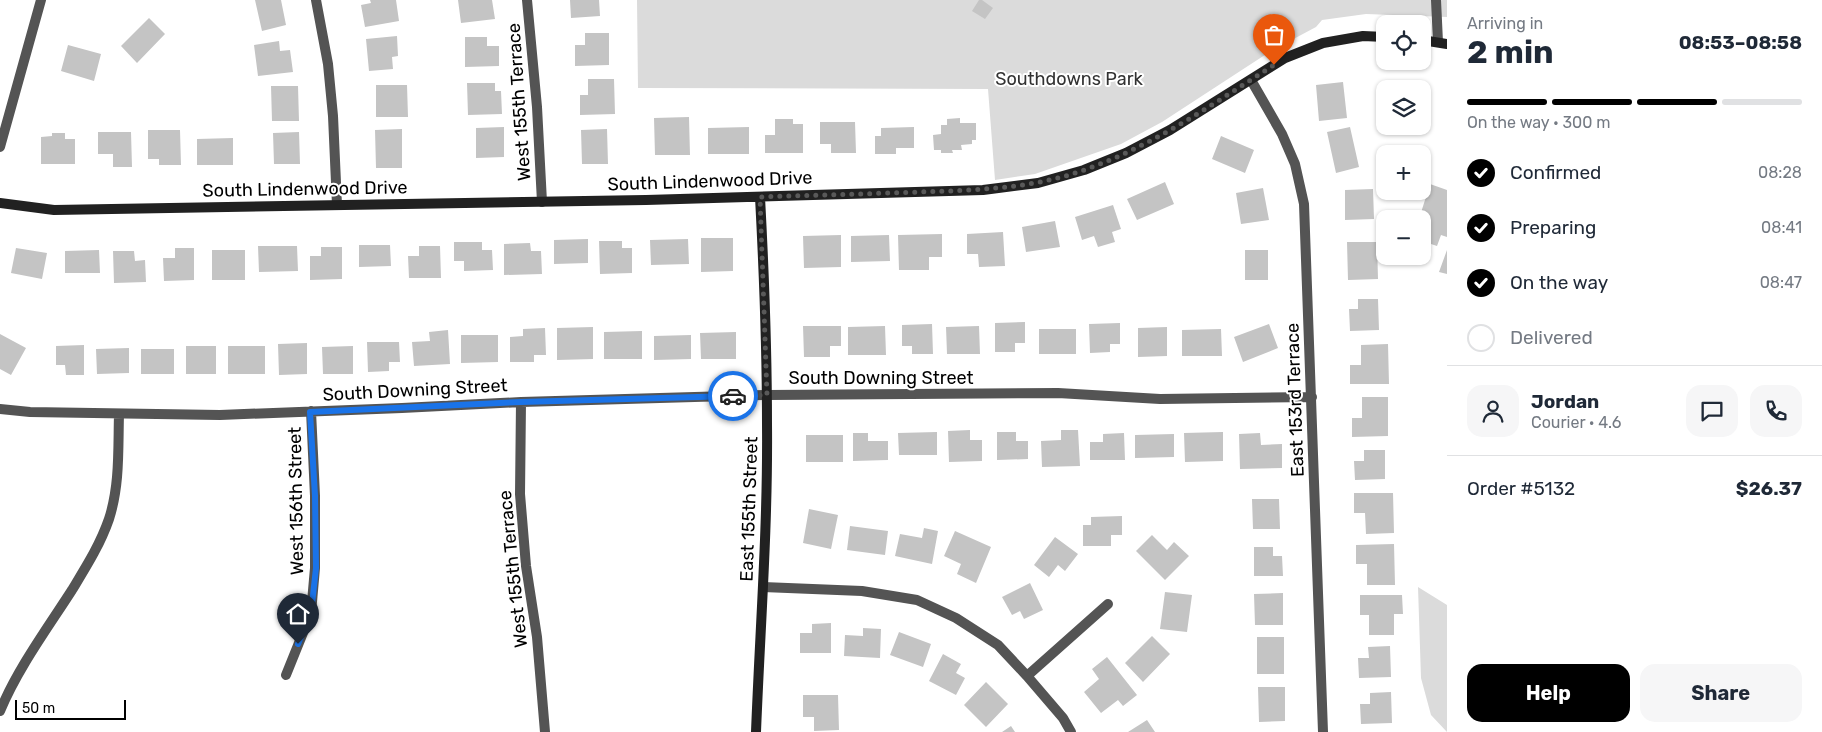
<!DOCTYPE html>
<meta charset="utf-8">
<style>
:root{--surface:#fff;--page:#f6f6f7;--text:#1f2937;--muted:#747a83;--line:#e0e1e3;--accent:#000}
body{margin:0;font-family:Rubik,sans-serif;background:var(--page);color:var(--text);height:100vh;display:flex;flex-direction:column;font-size:19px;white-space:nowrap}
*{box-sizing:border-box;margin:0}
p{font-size:16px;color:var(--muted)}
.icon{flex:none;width:28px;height:28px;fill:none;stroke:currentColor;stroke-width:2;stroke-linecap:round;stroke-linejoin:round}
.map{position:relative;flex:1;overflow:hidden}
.panel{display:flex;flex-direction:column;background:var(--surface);width:375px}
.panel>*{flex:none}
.buttons{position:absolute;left:1376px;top:15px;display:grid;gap:10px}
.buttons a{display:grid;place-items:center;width:55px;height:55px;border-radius:10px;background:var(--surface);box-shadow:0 1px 4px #0004;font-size:25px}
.scale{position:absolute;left:15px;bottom:12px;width:111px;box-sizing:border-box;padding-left:5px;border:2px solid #000;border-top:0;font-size:14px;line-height:18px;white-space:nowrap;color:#000;-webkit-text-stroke:4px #fff;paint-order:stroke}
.pin{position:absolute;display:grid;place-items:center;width:42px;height:42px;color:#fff;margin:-51px -21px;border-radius:50% 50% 50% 0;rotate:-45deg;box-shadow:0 0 5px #0007}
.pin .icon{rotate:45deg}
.courier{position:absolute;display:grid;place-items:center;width:50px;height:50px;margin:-25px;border:4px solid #1a73e8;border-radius:50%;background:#fff;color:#222;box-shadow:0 1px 6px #0007}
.summary em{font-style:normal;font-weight:700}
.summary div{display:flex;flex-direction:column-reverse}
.summary{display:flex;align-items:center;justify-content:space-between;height:85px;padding:0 20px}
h1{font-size:32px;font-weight:700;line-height:38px}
.bar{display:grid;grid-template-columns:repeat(4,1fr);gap:8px 5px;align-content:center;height:60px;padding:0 20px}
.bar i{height:6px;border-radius:4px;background:var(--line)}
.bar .active{background:var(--accent)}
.bar p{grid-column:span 4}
.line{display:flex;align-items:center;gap:12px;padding:0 20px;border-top:1px solid var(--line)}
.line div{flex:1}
.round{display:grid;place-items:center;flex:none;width:52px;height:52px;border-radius:15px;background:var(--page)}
ol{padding:0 20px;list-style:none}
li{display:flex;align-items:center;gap:15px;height:55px}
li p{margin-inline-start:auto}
li .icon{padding:5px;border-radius:50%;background:var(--accent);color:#fff;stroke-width:4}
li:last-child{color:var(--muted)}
li i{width:28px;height:28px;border:2px solid var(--line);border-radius:50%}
.button{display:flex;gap:10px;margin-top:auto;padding:10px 20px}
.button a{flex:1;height:58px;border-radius:15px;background:var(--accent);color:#fff;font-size:20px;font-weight:700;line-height:58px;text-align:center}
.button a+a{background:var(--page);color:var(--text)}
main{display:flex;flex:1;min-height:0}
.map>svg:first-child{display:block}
.green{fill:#dbdbdb}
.building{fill:#c4c4c4}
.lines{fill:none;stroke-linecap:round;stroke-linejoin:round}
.street{stroke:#545454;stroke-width:10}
.secondary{stroke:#212121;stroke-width:10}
.done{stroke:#595959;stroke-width:5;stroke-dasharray:0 9}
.route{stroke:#1a73e8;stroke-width:6}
.labels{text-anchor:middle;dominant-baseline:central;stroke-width:4;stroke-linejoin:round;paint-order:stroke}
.park-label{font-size:18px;fill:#323232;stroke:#fff}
.street-label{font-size:18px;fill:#000;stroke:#fff}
</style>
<main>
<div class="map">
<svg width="1447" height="732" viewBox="0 0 1447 732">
<rect width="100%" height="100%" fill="#fff"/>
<path class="green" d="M637 0H1447V17L1366 14 1322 20 1316 27 1271 51 1162 122 1121 144 1035 174 995 180 988 89 638 88Z
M1418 587 1447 605V732L1431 715 1421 678Z"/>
<path class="building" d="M255 0H281L286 25 262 31Z
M370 0H396L399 21 365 27 361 5 371 3Z
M458 0H492L495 19 461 23Z
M570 0H599L600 16 571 18Z
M979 0H982L993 8 985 19 972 11Z
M149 18 165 34 137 63 121 46Z
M585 33H609V65L575 66V45H585Z
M397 36 398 56 392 57 393 69 369 71 366 39Z
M465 37H487V46H499V66L465 67Z
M279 41 280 51 290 50 293 72 258 76 254 45Z
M68 45 101 54 94 81 61 71Z
M588 79H614L615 114 580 115V95H588Z
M1343 82 1347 118 1319 121 1316 85Z
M467 83H495V91H501L502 114 468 115Z
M376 85H407L408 117H376Z
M271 86H298L299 121H272Z
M689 117 690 155H655L654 118Z
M960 118V123H976V140H972V144L961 145 962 150H952L953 153H941V150H934L933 135 941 134V125H947V119Z
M775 119H793V124H803V153H765V135H775Z
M820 122H855L856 153H831V144H820Z
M504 127V157L476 158V128Z
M749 127V154H708V128Z
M914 127V148H896V154H875V136H881V128Z
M1350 127 1359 167 1336 173 1327 132Z
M402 129V168H376L375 130Z
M607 129 608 164H582L581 130Z
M148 130H180L181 165H159V159H148Z
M98 132H131L132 167H113V154H98Z
M299 132 300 164H274L273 133Z
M52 133H65V139H75V164H41V137L52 136Z
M1221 136 1254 150 1245 173 1212 159Z
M233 138V165H197V139Z
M1165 182 1174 204 1137 220 1127 199Z
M1430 184 1447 190V237L1441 235 1437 246 1422 241 1424 225 1422 224V219H1419Z
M1263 188 1269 220 1241 224 1236 193Z
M1373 189 1374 219 1345 220V190Z
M1113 205 1121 229 1112 232 1115 242 1098 247 1094 236 1082 240 1075 217Z
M1055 221 1060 247 1026 252 1022 227Z
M1003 232 1005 266 979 267 978 254H967V234Z
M942 234V257H929V270H899L898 235Z
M841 235V267L804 268 803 236Z
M889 235 890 261 851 262V236Z
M701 238H733V271L701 272Z
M588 239V263L554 264V240Z
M688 239 689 264 651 265 650 240Z
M599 241H622V248H632V273L600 274Z
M454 242H482V250H492L493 270 464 271V261H454Z
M1347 242H1377L1378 279 1348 280Z
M530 243 531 251H541L542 274 504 275V244Z
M359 245H390L391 266 359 267Z
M258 246H297L298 271 259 272Z
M419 246H440L441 278H409L408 256H419Z
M321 247H342V279L310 280V256H321Z
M16 248 47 253 42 279 11 273Z
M175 248H194V280L164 281 163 258H175Z
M99 250 100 273H65V251Z
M212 250H245V280H212Z
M1245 250H1268V280H1245Z
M1447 250V274L1439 272Z
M113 251H134L135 261 145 260 146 282 114 283Z
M1358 299H1378L1379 330 1350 331 1349 309H1358Z
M1025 322V343H1015V352H995V323Z
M1120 323V344H1110V352L1090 353 1089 324Z
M932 324 933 354H912V346H902V325Z
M1269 324 1278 348 1243 362 1234 337Z
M803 326H841V346H830V357H804Z
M885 326 886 355H848V327Z
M979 326 980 354H947L946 327Z
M593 327V359L557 360V328Z
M1167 327V356L1138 357V328Z
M545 328 546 355H534V362H510V337L523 336V329Z
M1039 329H1076V354H1039Z
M1221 329 1222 356H1182V330Z
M448 330 450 364 414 366 412 342 430 341 429 332Z
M642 331V359H604V332Z
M736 332V359H701L700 333Z
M0 334 26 348 11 375 0 369Z
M461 335H498V362L461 363Z
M691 335V359L654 360V336Z
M367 342H399L400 362H389V371L368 372Z
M307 343V374L279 375 278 344Z
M1388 344 1389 384H1350V365H1361V345Z
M84 345V375H66L65 365H56V346Z
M186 346H216V374H186Z
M228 346H265V374H228Z
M353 346V374H323L322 347Z
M129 348V373L97 374 96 349Z
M141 349H174V374H141Z
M1362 397H1388V436L1352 437V418H1362Z
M970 430V440H982V461L949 462 948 431Z
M1061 430H1078L1080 466 1042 467 1041 441 1061 440Z
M937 432V455H899L898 433Z
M997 432H1016V441H1028V459L997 460Z
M1223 432V461L1185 462 1184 433Z
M853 433H868V441H888V460L853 461Z
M1124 433 1125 460H1090V442H1103V434Z
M1260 433 1261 445 1282 444V468L1240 469 1239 434Z
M1174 434V457L1135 458V435Z
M806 435H843V462H806Z
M1364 450H1385V479L1355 480 1354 461H1364Z
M1354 493H1393L1394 533 1366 534 1365 513H1354Z
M1252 499H1279L1280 529H1253Z
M809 509 838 515 831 549 803 543Z
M1122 516V535H1111V546H1083V525H1091V517Z
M850 526 888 531 885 555 847 550Z
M924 528 938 531 932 564 895 556 900 534 922 538Z
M955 531 991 547 976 583 957 574 961 564 944 556Z
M1152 535 1167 550 1174 542 1189 556 1165 580 1136 551Z
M1055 537 1078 554 1065 571 1058 565 1049 577 1034 565Z
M1394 544 1395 585H1367V564H1356V545Z
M1254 547H1273V556H1282L1283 576H1254Z
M1030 583 1043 610 1024 619 1020 611 1012 615 1002 597Z
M1165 592 1192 595 1187 632 1160 629Z
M1283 593V625H1255L1254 594Z
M1360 595H1402L1403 614H1394V635H1369V615H1360Z
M831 623V653H800V633H812V624Z
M863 628 881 629 880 658 844 656 845 635 863 636Z
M899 632 931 644 923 667 890 655Z
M1152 636 1170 654 1143 682 1125 663Z
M1257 637H1284V674H1257Z
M1390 646 1391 677 1359 678 1358 658H1369L1368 647Z
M943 654 961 664 956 673 965 678 956 695 929 681Z
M1107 657 1137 695 1123 706 1118 700 1101 713 1084 692 1099 679 1092 669Z
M986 682 1008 704 986 727 964 705Z
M1258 687H1285V721L1259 722Z
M1391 692 1392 723 1361 724 1360 704H1370V693Z
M803 695H838L839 730 814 731V717H803Z
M1147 720 1155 732H1128Z
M1011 726 1015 732H1002Z"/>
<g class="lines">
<path class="street" d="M316 0 328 64 333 116 337 205
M527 0 537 107 542 202
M1436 0 1438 42
M1251 80 1282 134 1295 164 1304 204 1323 732
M0 147 41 0
M521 402 520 494 526 566 537 637 545 732
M0 409 30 412 220 415 402 408 521 402 767 395 1058 393 1160 399 1312 397
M763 587 862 591 917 600 956 618 998 645 1027 676 1063 718 1071 732
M286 675 311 613 315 568V496L311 411
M1027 676 1108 604
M0 711C18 668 47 629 72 590 86 567 100 545 109 519 120 485 118 449 119 414"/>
<path class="secondary" d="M1422 40 1447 44
M0 203 54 210 646 200 983 190 1038 183 1084 170 1126 153 1170 130 1285 58 1323 43 1363 36 1385 37
M756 732C760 629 768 527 767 424 767 349 764 272 760 197"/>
</g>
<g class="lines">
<path class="done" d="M733 396 767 395 760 197C813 195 866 194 920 192 976 190 1031 189 1084 170 1153 146 1213 104 1274 65"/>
<path class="route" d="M298 644 311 613 316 568 315 496 310 412 521 402 733 396"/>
</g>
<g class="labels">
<g class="park-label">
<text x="1069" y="79">Southdowns Park</text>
</g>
<g class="street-label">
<text transform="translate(519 102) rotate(-94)">West 155th Terrace</text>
<text transform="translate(710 181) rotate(-2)">South Lindenwood Drive</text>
<text transform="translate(305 189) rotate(-1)">South Lindenwood Drive</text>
<text x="881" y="378">South Downing Street</text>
<text transform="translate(415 390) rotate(-3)">South Downing Street</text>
<text transform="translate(1295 400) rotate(-92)">East 153rd Terrace</text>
<text transform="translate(296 501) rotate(-91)">West 156th Street</text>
<text transform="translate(749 509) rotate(-88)">East 155th Street</text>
<text transform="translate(513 569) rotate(-96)">West 155th Terrace</text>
</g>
</g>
</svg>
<div class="buttons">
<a><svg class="icon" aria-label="locate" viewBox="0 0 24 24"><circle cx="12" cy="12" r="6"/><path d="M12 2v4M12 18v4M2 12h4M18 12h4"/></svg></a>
<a><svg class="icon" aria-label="layers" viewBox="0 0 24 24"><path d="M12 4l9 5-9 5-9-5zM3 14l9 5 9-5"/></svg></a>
<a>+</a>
<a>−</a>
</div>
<div class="scale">50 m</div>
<div class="pin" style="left:1274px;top:65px;background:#ea580c"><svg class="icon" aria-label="bag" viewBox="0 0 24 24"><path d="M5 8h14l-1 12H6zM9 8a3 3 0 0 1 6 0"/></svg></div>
<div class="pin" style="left:298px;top:644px;background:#1f2937"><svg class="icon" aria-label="home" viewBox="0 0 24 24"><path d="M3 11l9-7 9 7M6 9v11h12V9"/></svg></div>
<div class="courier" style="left:733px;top:396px"><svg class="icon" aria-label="car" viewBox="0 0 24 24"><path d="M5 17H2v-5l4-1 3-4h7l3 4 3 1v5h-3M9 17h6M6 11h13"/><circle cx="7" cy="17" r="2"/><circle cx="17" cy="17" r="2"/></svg></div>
</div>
<section class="panel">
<div class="summary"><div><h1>2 min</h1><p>Arriving in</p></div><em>08:53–08:58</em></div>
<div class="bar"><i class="active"></i><i class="active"></i><i class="active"></i><i></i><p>On the way · 300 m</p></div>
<ol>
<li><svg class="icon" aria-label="check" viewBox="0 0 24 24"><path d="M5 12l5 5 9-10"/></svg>Confirmed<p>08:28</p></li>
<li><svg class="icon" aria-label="check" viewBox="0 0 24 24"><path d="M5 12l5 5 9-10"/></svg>Preparing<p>08:41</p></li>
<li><svg class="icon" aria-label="check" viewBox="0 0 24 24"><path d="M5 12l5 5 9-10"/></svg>On the way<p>08:47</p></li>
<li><i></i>Delivered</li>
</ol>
<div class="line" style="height:90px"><a class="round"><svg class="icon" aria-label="person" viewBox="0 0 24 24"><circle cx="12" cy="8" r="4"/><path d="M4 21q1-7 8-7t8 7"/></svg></a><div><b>Jordan</b><p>Courier · 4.6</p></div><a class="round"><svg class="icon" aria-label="chat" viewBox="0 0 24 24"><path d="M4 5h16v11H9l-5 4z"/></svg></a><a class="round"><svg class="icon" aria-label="phone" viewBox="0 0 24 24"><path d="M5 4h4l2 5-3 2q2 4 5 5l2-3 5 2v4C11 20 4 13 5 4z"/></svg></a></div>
<div class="line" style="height:65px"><div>Order #5132</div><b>$26.37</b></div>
<div class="button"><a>Help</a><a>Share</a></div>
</section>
</main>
